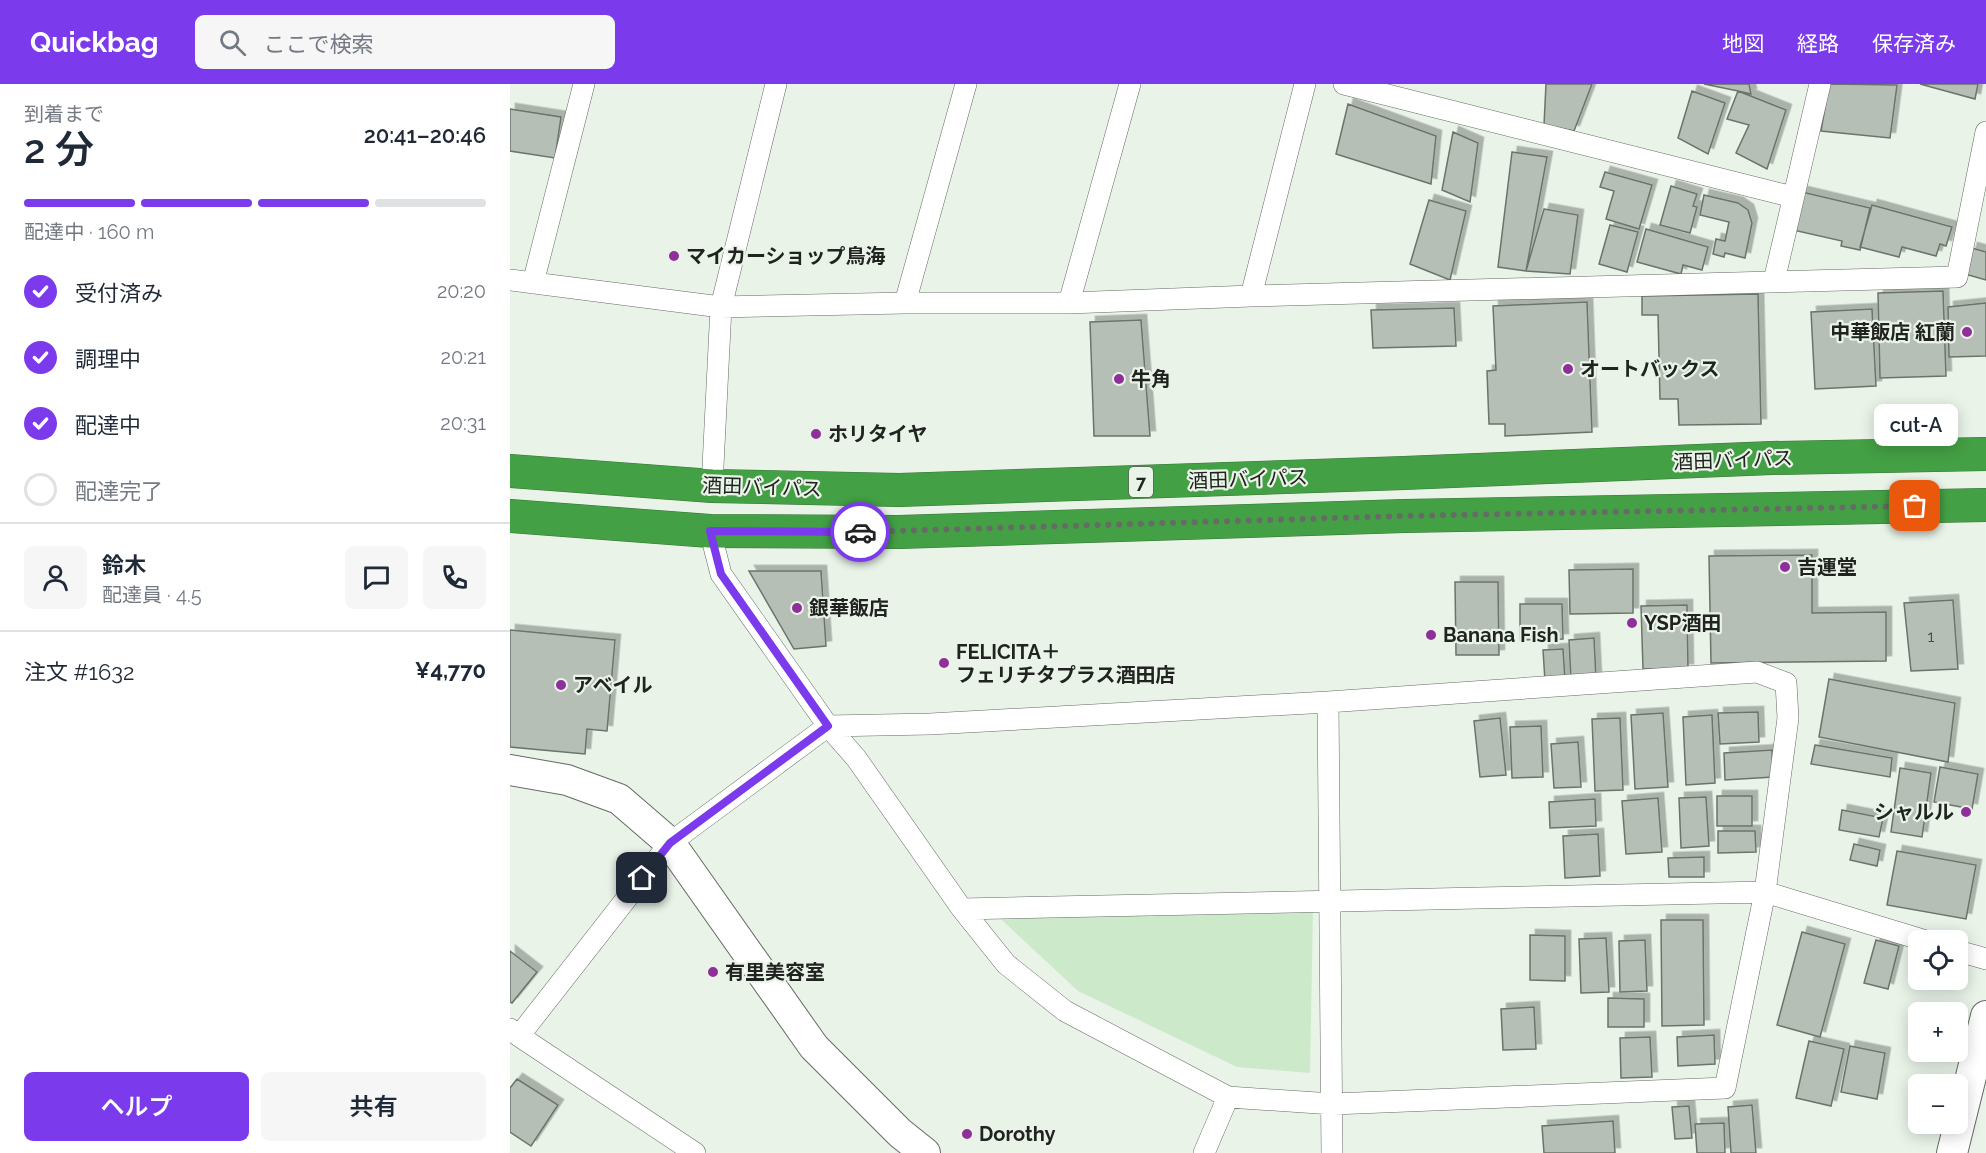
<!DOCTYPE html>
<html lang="ja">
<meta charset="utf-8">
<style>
:root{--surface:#fff;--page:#f6f6f7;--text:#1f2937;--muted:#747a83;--line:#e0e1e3;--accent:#7c3aed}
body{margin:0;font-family:Raleway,"Noto Sans JP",sans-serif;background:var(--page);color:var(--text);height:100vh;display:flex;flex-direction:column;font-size:22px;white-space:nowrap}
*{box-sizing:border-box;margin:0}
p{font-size:20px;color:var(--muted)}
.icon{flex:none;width:33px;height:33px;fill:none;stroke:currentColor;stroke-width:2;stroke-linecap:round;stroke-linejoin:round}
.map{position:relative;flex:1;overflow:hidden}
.sheet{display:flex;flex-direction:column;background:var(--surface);width:510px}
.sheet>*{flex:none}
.controls{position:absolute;left:1398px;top:846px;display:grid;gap:12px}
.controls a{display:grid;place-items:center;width:60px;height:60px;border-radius:9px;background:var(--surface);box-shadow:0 3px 15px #0003;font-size:30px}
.pin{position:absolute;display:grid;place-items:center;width:51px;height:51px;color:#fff;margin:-26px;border-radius:12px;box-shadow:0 3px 9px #0006}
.courier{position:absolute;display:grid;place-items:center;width:60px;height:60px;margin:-30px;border:4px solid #7c3aed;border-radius:50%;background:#fff;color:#222;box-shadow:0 2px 8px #0007}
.bubble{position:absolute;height:42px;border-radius:9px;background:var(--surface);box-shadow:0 3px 15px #0003;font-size:20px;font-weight:600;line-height:42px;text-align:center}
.head em{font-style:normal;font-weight:600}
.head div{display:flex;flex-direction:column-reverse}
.head{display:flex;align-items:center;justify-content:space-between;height:102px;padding:0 24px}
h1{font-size:39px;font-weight:600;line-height:45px}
.bar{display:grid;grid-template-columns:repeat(4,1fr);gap:9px 6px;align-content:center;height:72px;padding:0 24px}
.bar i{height:8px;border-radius:4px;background:var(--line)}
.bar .active{background:var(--accent)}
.bar p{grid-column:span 4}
.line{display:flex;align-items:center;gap:15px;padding:0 24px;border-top:2px solid var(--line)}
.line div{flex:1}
.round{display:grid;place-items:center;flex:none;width:63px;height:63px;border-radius:9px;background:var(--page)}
ol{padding:0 24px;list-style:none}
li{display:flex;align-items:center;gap:18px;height:66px}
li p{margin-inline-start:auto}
li .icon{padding:6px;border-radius:50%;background:var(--accent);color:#fff;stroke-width:4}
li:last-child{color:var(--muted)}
li i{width:33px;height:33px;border:3px solid var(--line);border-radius:50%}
.cta{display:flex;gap:12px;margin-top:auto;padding:12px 24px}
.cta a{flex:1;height:69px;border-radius:9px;background:var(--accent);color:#fff;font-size:24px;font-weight:600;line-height:69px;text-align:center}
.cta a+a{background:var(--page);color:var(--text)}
header{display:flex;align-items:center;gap:36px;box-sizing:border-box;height:84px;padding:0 30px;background:var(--accent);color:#fff}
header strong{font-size:28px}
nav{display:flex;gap:33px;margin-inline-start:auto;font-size:21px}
.search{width:420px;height:54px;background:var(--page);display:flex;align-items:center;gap:15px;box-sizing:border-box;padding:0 21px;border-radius:9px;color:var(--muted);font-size:22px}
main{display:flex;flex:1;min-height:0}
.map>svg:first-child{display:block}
.green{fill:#cceaca}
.building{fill:#b6bfb5;stroke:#6b746a;stroke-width:1.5;filter:url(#shadow)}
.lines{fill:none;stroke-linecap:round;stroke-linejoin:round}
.street-casing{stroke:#646c63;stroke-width:22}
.secondary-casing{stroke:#646c63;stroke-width:32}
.highway-casing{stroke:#377437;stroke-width:34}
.street{stroke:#fff;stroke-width:21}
.secondary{stroke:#fff;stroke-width:30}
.highway{stroke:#44a044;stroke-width:33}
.done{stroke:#666c65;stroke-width:6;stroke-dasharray:0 10.8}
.route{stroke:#7c3aed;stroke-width:8}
.poi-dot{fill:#8f309a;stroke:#e9f3e8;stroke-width:2}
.labels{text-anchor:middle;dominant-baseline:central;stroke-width:4.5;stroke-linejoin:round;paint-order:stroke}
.number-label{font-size:16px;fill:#464a44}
.shield{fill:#e9f3e8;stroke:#5c615b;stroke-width:1.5}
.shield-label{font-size:18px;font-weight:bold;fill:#20231f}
.poi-label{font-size:20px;font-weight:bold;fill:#20231f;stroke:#e9f3e8;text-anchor:start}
.street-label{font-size:20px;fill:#20231f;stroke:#e9f3e8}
</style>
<header>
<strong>Quickbag</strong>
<div class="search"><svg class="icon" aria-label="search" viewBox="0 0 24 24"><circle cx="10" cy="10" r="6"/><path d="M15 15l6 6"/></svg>ここで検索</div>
<nav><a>地図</a><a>経路</a><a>保存済み</a></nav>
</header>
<main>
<section class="sheet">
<div class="head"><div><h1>2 分</h1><p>到着まで</p></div><em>20:41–20:46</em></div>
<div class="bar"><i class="active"></i><i class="active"></i><i class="active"></i><i></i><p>配達中 · 160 m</p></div>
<ol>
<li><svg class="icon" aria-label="check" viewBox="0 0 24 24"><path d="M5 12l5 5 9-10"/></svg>受付済み<p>20:20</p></li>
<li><svg class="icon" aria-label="check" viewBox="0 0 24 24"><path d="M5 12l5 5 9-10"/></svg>調理中<p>20:21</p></li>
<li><svg class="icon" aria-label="check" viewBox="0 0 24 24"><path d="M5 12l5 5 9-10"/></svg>配達中<p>20:31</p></li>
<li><i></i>配達完了</li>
</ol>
<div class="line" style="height:108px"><a class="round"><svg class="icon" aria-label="person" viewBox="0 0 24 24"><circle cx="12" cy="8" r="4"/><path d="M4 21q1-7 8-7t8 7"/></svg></a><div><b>鈴木</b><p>配達員 · 4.5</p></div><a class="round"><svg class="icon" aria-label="chat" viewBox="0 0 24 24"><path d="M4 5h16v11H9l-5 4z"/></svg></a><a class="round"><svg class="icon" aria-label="phone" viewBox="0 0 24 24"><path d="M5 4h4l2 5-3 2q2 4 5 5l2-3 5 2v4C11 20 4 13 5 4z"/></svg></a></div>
<div class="line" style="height:78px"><div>注文 #1632</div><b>¥4,770</b></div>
<div class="cta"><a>ヘルプ</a><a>共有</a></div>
</section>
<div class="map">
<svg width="1476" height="1069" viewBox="0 0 1476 1069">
<defs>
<filter id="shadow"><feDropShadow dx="5.5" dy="-5.5" stdDeviation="0" flood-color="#0004"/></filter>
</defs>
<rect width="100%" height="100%" fill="#e9f3e8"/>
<path class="green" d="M478 823 803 827 800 989 727 983 568 907Z"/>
<path class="building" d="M1036 0H1082L1064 47 1034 41Z
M1194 0H1239L1241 10 1228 7Z
M1319 0 1387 1 1380 54 1311 47Z
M1410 0H1468L1465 15Z
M1182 7 1215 19 1198 70 1168 54Z
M1228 7 1276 26 1257 85 1226 69 1239 41 1217 35Z
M838 20 926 52 921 100 826 70Z
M0 25 51 33 45 74 0 67Z
M943 48 968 59 960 118 932 106Z
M1002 68 1037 73 1016 187 988 183Z
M1095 88 1142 101 1129 145 1096 135 1104 107 1090 103Z
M1161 102 1187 110 1183 122 1187 123 1180 149 1150 141Z
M1292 108 1360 124 1350 166 1331 162 1332 157 1283 146Z
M1194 111 1228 119 1238 126 1242 139 1235 174 1215 169 1214 173 1203 170 1206 155 1215 157 1219 138 1190 131Z
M919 116 956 127 940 196 900 180Z
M1362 121 1442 143 1436 162 1430 160 1426 172 1392 163 1389 173 1350 163Z
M1034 125 1068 131 1060 190 1016 187Z
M1100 141 1128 148 1117 188 1089 180Z
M1136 145 1198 163 1192 186 1173 181 1171 190 1127 178Z
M1462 164 1476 168V196L1455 190Z
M1433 207 1436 292 1370 294 1368 209Z
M1248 210 1251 340 1169 341 1168 315H1150L1148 231H1132V212Z
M1077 218 1082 348 995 352V340H979L977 287 986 286 983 222Z
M1476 219V272L1439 273 1438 223Z
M944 224 946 262 863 264 861 226Z
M1362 225 1366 302 1305 305 1301 228Z
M631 236 640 352H584L580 238Z
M1302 471V529L1376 528V577L1201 579 1199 472Z
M1123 485V529L1060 530 1059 486Z
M239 487H311L316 562 284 565Z
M945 498H988L989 571H946Z
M1443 516 1448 585 1401 587 1394 519Z
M1010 520H1052L1053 555 1010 556Z
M1177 521 1178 585H1133L1131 522Z
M0 546 105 556 97 647 77 645 75 670 0 663Z
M1084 554 1086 595 1061 596 1059 556Z
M1053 565 1055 596 1035 597 1033 566Z
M1319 595 1445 619 1438 678 1309 653Z
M1248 628 1249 658 1210 660 1208 629Z
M1153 629 1158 703 1125 705 1121 631Z
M1202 631 1205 699 1176 701 1173 633Z
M990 634 996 691 970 693 964 637Z
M1110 634 1113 706 1085 707 1082 635Z
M1031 642 1033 693 1002 694 1000 643Z
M1068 658 1071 703 1044 704 1041 660Z
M1305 661 1382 674 1380 693 1301 680Z
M1262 666 1263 693 1215 696 1214 669Z
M1430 683 1468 690 1462 725 1424 718Z
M1390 684 1421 689 1412 753 1381 748Z
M1207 712H1242V742H1207Z
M1196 713 1199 762 1171 764 1169 714Z
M1148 714 1152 768 1116 770 1112 717Z
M1085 715 1086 742 1040 744 1039 718Z
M1332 726 1373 734 1369 753 1329 746Z
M1208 747H1245L1246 768 1208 769Z
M1088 750 1090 792 1055 794 1053 752Z
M1344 760 1370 766 1367 782 1340 776Z
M1387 767 1466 781 1456 835 1377 821Z
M1194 773V793H1159L1158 774Z
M1151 836H1193L1194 941 1152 942Z
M1292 848 1335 860 1310 953 1267 941Z
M1020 851 1055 852V897L1020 896Z
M1096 854 1099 908 1071 909 1069 855Z
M1135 856 1137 907 1110 908 1109 857Z
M1366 856 1389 862 1378 905 1354 899Z
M0 867 27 888 2 919 0 918Z
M1098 914 1134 915V943H1098Z
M1024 923 1026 965 993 966 991 925Z
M1204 951 1205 980 1168 982 1167 953Z
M1140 953 1142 993 1111 994 1110 954Z
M1299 957 1334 965 1321 1022 1286 1014Z
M1340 962 1375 969 1367 1015 1331 1008Z
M7 995 48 1021 21 1062 0 1048V1004Z
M1242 1021 1246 1069H1221L1218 1023Z
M1179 1022 1182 1054 1165 1055 1162 1023Z
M1103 1037 1105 1069H1034L1032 1042Z
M1214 1039 1215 1069H1187L1185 1040Z"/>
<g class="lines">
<g class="street-casing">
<path id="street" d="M834 0 1283 113
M0 196 211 223 395 219H559L741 212 1447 193 1476 48
M1264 197 1310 0
M23 199 74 0
M741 212 795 0
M395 219 456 0
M559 219 620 0
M202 402 211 223 266 0
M818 618 822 1069
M452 825 1255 808 1413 856
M1448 867 1476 875
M0 945 9 952 160 759 318 642 420 640 818 618 1247 588 1276 599 1278 634 1255 808 1215 1004 823 1020 718 1013 555 927 496 880 452 825 346 674 318 642 211 490 200 447
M9 952 185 1069
M694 1069 718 1013"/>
</g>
<g class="secondary-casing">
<path id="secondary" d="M0 686 57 696 109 715 160 759 304 963 390 1049 415 1069
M1442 1069 1476 932"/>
</g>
<g class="highway-casing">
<path id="highway" d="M0 387 202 402 389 406 894 389 1262 374 1476 370
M0 432 200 447 389 448 894 432 1476 421"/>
</g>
<use href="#street" class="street"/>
<use href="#secondary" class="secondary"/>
<use href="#highway" class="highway"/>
</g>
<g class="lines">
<path class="done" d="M350 448 894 432 1405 422"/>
<path class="route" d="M132 794 160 759 318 642 211 490 200 447 350 448"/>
</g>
<g class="poi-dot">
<circle cx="164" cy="172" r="6"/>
<circle cx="1457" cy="248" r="6"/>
<circle cx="1058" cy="285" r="6"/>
<circle cx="609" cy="295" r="6"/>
<circle cx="306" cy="350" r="6"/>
<circle cx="1275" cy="483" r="6"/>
<circle cx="287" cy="524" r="6"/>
<circle cx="1122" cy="539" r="6"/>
<circle cx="921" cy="551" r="6"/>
<circle cx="434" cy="579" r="6"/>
<circle cx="51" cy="601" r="6"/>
<circle cx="1456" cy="728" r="6"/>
<circle cx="203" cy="888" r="6"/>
<circle cx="457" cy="1050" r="6"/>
</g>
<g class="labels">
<g class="number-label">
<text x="1421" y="552">1</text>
</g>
<rect class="shield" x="619" y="383" width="24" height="30" rx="4.5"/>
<g class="shield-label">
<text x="631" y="398">7</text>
</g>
<g class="poi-label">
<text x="176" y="172">マイカーショップ鳥海</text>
<text x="1445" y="248" text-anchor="end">中華飯店 紅蘭</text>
<text x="1070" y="285">オートバックス</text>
<text x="621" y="295">牛角</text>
<text x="318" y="350">ホリタイヤ</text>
<text x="1287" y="483">吉運堂</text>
<text x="299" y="524">銀華飯店</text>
<text x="1134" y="539">YSP酒田</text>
<text x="933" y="551">Banana Fish</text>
<text x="446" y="568">FELICITA＋<tspan x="446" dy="23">フェリチタプラス酒田店</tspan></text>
<text x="63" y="601">アベイル</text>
<text x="1444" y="728" text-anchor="end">シャルル</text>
<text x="215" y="888">有里美容室</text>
<text x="469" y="1050">Dorothy</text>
</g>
<g class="street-label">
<text transform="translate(1223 376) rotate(-2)">酒田バイパス</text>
<text transform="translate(738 395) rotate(-2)">酒田バイパス</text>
<text transform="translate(252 403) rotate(2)">酒田バイパス</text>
</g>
</g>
</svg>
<div class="controls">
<a><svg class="icon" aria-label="locate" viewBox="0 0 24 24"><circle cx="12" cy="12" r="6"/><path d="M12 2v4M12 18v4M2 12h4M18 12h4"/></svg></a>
<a>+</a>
<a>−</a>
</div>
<div class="pin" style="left:1405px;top:422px;background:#ea580c"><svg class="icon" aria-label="bag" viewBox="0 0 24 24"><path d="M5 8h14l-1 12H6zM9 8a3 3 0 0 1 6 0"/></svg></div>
<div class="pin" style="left:132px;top:794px;background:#1f2937"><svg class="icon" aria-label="home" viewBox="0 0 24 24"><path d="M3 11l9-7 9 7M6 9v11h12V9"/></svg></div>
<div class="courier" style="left:350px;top:448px"><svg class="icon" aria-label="car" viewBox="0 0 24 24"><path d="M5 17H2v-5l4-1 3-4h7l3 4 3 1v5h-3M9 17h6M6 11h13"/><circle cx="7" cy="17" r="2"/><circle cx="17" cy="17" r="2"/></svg></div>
<div class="bubble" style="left:1364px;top:320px;width:84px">cut-A</div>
</div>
</main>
